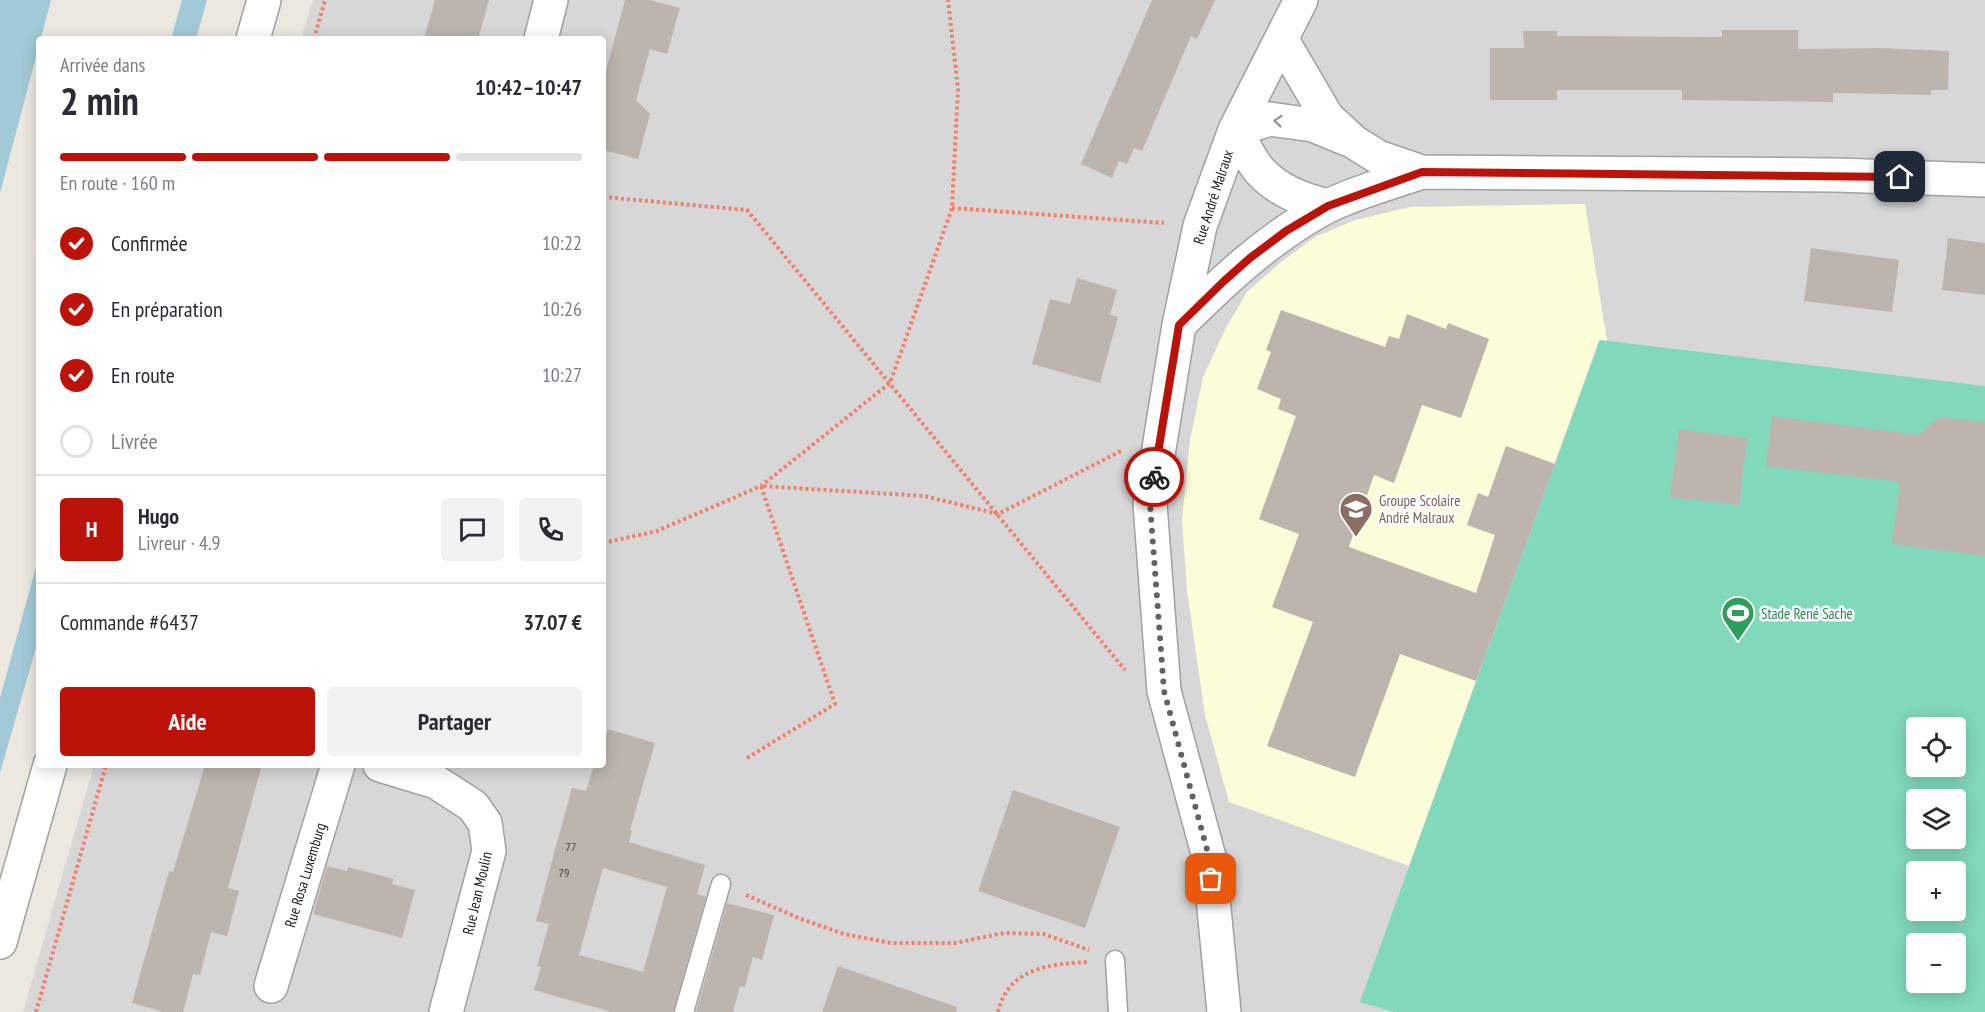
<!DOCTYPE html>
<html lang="fr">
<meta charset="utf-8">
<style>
:root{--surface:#fff;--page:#f2f2f3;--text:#2b2b33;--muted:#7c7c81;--line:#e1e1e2;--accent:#bb130a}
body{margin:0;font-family:"PT Sans Narrow",sans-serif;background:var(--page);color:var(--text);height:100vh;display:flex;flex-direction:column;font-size:22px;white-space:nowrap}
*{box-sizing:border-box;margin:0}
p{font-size:20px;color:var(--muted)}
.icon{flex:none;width:33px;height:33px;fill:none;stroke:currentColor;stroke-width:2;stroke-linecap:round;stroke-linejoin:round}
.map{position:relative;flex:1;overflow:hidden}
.sheet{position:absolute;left:36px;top:36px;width:570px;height:732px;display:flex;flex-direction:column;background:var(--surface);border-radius:6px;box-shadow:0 3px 15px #0003}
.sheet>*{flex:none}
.controls{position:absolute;left:1906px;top:717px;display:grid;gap:12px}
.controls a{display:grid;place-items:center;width:60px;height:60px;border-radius:6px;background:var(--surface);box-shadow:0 3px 15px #0003;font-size:30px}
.pin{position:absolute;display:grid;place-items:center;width:51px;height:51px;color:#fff;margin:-26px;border-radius:12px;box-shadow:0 3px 9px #0006}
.courier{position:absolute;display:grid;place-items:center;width:60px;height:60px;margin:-30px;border:4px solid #bb130a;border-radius:50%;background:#fff;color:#222;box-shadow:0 2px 8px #0007}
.summary em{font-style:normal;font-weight:700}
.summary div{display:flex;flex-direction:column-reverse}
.summary{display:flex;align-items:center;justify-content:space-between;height:102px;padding:0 24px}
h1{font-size:39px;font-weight:700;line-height:45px}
.bar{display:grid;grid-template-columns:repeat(4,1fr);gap:9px 6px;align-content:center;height:72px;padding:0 24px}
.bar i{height:8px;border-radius:4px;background:var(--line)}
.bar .on{background:var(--accent)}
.bar p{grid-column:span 4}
.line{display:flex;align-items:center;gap:15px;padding:0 24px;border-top:2px solid var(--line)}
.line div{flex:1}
.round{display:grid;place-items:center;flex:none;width:63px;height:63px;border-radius:6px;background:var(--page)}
ol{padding:0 24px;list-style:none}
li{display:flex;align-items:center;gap:18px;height:66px}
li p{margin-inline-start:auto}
li .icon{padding:6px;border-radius:50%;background:var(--accent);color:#fff;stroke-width:4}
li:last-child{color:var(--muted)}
li i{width:33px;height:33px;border:3px solid var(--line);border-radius:50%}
.button{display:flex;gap:12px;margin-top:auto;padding:12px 24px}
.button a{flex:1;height:69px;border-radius:6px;background:var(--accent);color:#fff;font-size:24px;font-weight:700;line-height:69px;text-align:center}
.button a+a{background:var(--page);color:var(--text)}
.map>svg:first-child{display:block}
.residential{fill:#d8d7d7;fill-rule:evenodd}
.education{fill:#fbfdd8}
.pitch{fill:#81d8bb;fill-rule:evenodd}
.water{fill:#a2c9d8}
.building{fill:#bcb4ad;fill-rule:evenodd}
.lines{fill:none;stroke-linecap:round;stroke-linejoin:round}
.lane-casing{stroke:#a1a1a1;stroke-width:21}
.street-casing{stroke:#a1a1a1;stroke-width:36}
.path{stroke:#f2806b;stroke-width:4;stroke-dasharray:3 3;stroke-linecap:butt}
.lane{stroke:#fff;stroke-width:18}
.street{stroke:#fff;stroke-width:33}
.oneway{stroke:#989898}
.done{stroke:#64625f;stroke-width:6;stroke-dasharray:0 10.8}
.route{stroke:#bb130a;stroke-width:8}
.labels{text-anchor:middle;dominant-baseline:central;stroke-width:5;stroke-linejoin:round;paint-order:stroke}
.number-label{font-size:12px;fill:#42403f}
.street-label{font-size:15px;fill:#1a1a1a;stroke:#fff}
.education-label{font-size:15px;fill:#785e54;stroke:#fff;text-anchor:start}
.leisure-label{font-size:15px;fill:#27864d;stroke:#fff;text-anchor:start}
</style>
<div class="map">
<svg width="1985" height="1012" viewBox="0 0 1985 1012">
<rect width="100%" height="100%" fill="#ece8e0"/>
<path class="residential" d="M313 0H1985V1012H23L94 765H603V39H301ZM1917 728H1956V766H1917ZM1917 800H1956V838H1917ZM1917 872H1956V910H1917ZM1917 944H1956V982H1917Z"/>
<path class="education" d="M1585 204 1607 341 1599 340 1409 866 1229 802 1205 715 1187 590 1182 521 1190 440 1203 377 1226 328 1247 292 1281 262 1315 237 1355 220 1410 207Z"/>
<path class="pitch" d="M1600 340 1985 386V1012H1394L1360 1002ZM1917 728H1956V766H1917ZM1917 800H1956V838H1917ZM1917 872H1956V910H1917ZM1917 944H1956V982H1917Z"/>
<path class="water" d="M0 0H51L0 193Z
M182 0H207L196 39H171Z
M39 556V637L0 773V698Z"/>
<path class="building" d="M435 0H489L478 39H424Z
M625 0H650L680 8 667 54 650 49 636 100 650 114 638 159 603 150V82Z
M1152 0H1215L1197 39 1191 36 1142 151 1134 148 1127 164 1119 161 1112 178 1081 164Z
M1722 30H1798V49L1882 48 1949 51 1948 90H1931V95L1833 93V102L1682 100V90H1557V100H1490V48H1524L1523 31H1557V36L1722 37Z
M1948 238 1985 243V295L1942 290Z
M1811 248 1899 260 1892 312 1804 301Z
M1077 278 1117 290 1110 315 1118 317 1100 383 1032 364 1050 299 1070 304Z
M1281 310 1385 347 1389 336 1399 339 1407 314 1446 329 1448 323 1489 339 1461 418 1422 405 1394 483 1374 475 1349 547 1476 593 1495 535 1467 525 1478 493 1488 497 1506 446 1555 464 1476 681 1400 654 1355 777 1267 746 1313 622 1272 607 1299 534 1259 519 1296 416 1278 409 1281 399 1257 389 1271 352 1266 350Z
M1772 416 1919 435 1939 417 1985 422V556L1892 544 1900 482 1766 466Z
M1679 429 1747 438 1739 505 1670 497Z
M608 729 655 743 630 830H632L629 842 705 865 697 894 706 897 673 1012H611L534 990 541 967 537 966 549 924 536 921 557 842 572 788 586 791 594 765H603V746ZM603 868 667 887 643 972 579 955Z
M205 765H262L228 888 239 891 227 936 211 932 200 975 193 974 183 1012H163L132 1003 169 871 173 872Z
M1013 790 1120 827 1085 928 978 891Z
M327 866 347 871 348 867 394 879 392 884 415 890 402 938 313 914Z
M727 903 774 915 762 960 753 957 745 987 740 986 733 1012H696Z
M838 966 957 1007 956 1012H822Z"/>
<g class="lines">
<g class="lane-casing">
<path id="lane" d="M1115 960 1118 1012
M684 1012 721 884"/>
</g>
<g class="street-casing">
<path id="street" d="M253 39 264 0
M541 39 551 0
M1282 40 1327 117 1354 142 1378 157 1422 172 1836 175 1985 180
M1328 206C1303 200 1278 191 1260 171 1250 160 1243 143 1235 130L1270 119 1313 125 1347 139
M1179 325C1224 280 1270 237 1326 207 1356 192 1390 183 1422 172
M380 765 436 782 473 806 485 823 489 851 446 1012
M0 942 50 765
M271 986 338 765
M1224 1012 1209 857 1164 691 1150 504 1179 325 1200 226 1235 130 1301 0"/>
</g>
<path class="path" d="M314 39 325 0
M603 197 747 210 1125 670
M952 208 1164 223
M603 543 657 531 761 486 890 383 952 208 958 89 948 0
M747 758 835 704 761 486 924 496 998 514 1121 451
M746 895 801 919 844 934 891 943H955L1004 933 1044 934 1089 950
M36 1012 106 765
M998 1012C1008 968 1050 964 1088 962"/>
<use href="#lane" class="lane"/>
<use href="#street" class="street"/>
</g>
<defs><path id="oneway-chevron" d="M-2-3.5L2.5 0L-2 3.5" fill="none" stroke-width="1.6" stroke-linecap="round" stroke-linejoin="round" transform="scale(1.5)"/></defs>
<use class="oneway" href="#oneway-chevron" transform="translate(1278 121) rotate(-175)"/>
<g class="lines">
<path class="done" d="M1154 477 1150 504 1164 691 1209 857 1211 879"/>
<path class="route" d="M1154 477 1179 325 1224 281 1250 258 1286 231 1328 206 1422 172 1900 177"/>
</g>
<defs>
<g id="school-pin" transform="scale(1.725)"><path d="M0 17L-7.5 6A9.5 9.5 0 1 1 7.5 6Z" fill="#8d6e63" stroke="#fff"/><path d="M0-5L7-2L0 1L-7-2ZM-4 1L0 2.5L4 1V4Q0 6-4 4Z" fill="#fff"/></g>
<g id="stadium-pin" transform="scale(1.725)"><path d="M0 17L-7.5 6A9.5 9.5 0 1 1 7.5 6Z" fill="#2e9e5b" stroke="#fff"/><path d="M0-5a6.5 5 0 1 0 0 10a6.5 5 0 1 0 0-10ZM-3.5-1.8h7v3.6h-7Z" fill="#fff"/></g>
</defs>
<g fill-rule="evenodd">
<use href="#school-pin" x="1356" y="509"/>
<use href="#stadium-pin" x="1738" y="613"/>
</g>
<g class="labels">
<g class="number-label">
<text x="571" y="846">77</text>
<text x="564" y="872">79</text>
</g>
<g class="street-label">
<text transform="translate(1213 197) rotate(-72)">Rue André Malraux</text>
<text transform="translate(305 875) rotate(-73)">Rue Rosa Luxemburg</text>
<text transform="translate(477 893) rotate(-77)">Rue Jean Moulin</text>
</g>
<g class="education-label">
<text x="1379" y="500">Groupe Scolaire<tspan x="1379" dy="17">André Malraux</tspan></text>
</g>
<g class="leisure-label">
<text x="1761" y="613">Stade René Sache</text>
</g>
</g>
</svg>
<div class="controls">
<a><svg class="icon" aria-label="locate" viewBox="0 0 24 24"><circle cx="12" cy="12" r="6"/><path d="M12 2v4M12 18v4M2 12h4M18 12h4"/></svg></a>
<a><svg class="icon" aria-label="layers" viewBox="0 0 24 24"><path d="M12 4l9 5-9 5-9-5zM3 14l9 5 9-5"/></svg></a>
<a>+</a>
<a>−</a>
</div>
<div class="pin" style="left:1211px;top:879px;background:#ea580c"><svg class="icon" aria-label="bag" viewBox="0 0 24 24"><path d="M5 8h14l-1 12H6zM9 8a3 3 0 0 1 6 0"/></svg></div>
<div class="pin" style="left:1900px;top:177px;background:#1f2937"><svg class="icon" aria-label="home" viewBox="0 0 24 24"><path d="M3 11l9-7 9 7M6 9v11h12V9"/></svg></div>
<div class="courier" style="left:1154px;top:477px"><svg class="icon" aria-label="bike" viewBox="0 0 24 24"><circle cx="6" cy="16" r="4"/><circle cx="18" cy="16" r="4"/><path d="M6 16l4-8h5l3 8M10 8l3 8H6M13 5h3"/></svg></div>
<section class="sheet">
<div class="summary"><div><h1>2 min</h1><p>Arrivée dans</p></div><em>10:42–10:47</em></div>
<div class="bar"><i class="on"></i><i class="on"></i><i class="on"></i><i></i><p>En route · 160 m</p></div>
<ol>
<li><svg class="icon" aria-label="check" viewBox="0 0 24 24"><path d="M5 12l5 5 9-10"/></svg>Confirmée<p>10:22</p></li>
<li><svg class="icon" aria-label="check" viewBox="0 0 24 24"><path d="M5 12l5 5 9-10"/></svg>En préparation<p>10:26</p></li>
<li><svg class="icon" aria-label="check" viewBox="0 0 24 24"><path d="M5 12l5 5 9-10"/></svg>En route<p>10:27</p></li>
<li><i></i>Livrée</li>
</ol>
<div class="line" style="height:108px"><b class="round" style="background:var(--accent);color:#fff">H</b><div><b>Hugo</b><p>Livreur · 4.9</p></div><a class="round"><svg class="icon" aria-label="chat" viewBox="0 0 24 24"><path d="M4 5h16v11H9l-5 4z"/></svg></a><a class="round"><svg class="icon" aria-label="phone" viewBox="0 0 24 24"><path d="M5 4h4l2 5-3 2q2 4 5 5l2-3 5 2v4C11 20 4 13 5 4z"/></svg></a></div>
<div class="line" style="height:78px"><div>Commande #6437</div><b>37.07 €</b></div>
<div class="button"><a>Aide</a><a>Partager</a></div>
</section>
</div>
